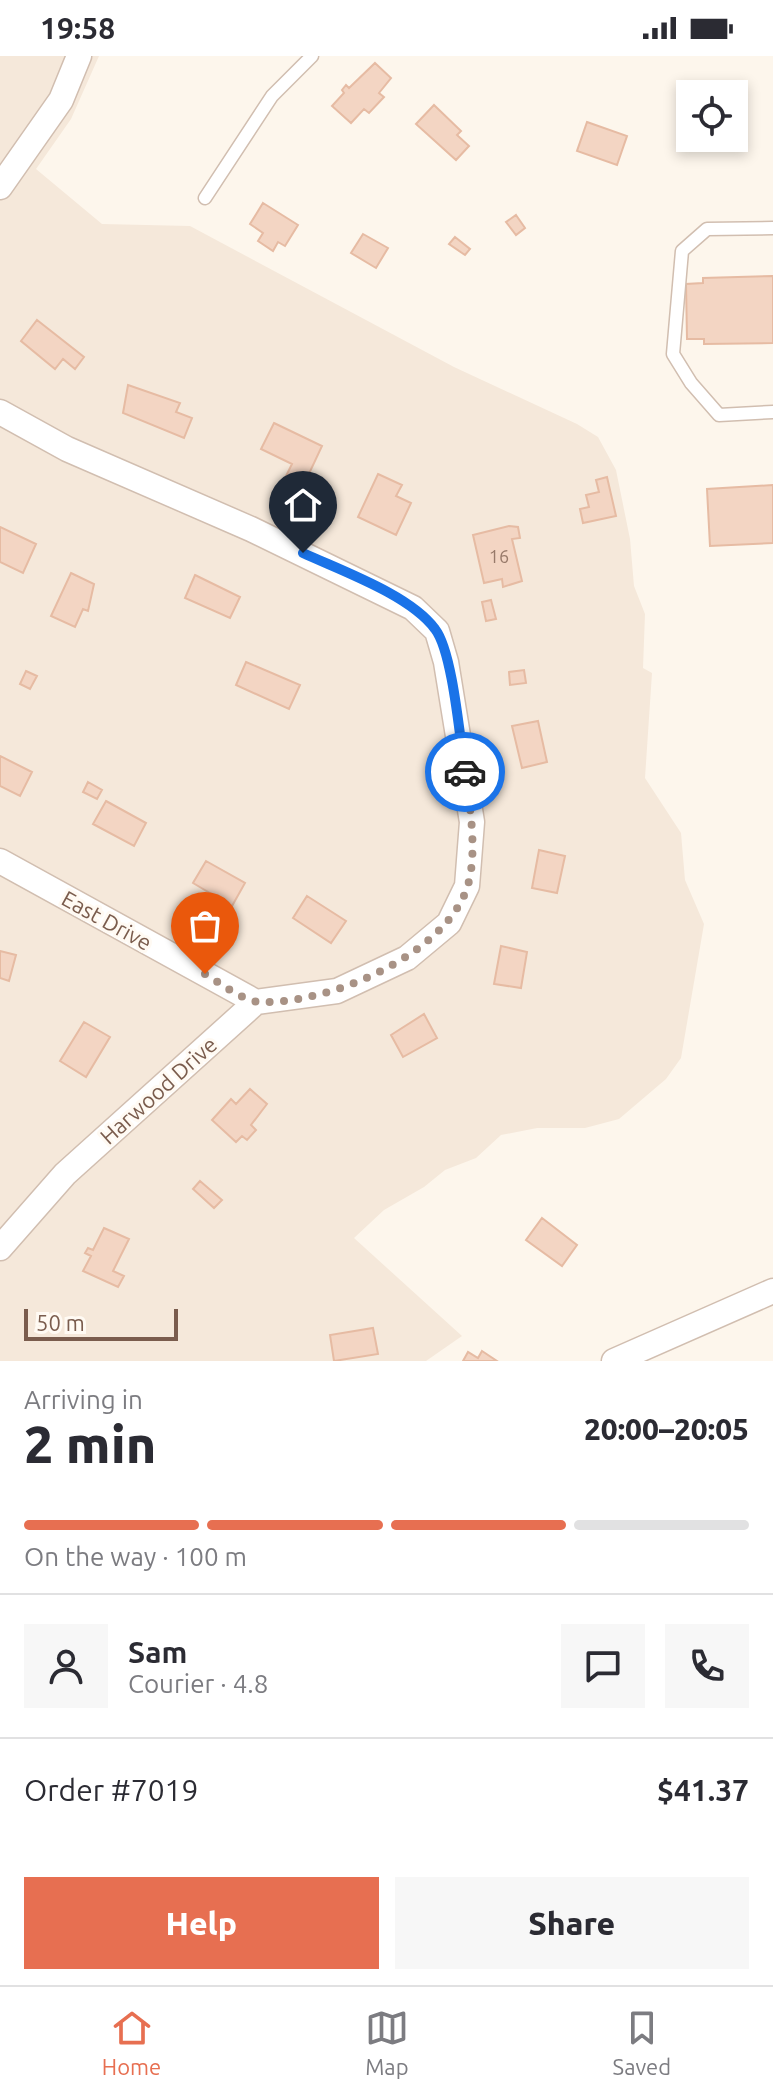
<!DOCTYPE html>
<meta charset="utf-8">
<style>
:root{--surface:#fff;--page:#f7f7f7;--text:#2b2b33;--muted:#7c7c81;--line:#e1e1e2;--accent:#e76f51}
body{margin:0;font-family:Ubuntu,sans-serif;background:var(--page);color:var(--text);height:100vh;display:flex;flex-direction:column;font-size:30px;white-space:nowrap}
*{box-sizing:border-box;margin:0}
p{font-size:26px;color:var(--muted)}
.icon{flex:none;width:44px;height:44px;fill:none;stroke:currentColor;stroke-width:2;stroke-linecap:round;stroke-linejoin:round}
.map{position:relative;height:1305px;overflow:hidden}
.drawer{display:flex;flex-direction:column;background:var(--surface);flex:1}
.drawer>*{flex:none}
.fabs{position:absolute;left:676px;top:24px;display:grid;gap:16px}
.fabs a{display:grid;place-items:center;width:72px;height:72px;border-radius:0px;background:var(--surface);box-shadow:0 4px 12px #0003;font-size:40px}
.scale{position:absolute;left:24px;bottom:20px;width:154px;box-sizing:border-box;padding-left:8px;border:4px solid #7a5c4d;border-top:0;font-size:22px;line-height:28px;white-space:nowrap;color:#7a5c4d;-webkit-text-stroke:6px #fffaf3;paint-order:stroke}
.pin{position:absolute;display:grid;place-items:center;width:68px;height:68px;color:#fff;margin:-82px -34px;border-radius:50% 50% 50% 0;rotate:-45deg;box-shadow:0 0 8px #0007}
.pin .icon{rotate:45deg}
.courier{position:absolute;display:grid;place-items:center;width:80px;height:80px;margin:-40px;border:6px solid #1a73e8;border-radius:50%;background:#fff;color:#222;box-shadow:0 2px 10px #0007}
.overview em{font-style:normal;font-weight:800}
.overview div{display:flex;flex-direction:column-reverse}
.overview{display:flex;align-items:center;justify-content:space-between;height:136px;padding:0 24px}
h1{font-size:52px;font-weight:800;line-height:60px}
.bar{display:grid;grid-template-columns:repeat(4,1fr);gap:12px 8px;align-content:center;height:96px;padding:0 24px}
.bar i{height:10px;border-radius:6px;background:var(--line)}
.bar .on{background:var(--accent)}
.bar p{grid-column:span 4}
.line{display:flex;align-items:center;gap:20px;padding:0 24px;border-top:2px solid var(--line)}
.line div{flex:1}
.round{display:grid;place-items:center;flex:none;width:84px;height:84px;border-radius:0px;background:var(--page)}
.button{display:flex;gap:16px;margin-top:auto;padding:16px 24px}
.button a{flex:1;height:92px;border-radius:0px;background:var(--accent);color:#fff;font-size:32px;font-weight:800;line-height:92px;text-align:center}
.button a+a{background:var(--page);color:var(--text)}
.status{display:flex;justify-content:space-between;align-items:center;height:56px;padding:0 40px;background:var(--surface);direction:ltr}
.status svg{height:22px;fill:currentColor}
.dock{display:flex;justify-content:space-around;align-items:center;height:112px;border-top:2px solid var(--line);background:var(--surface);font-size:22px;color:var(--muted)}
.dock a{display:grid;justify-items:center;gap:4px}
.dock .on{color:var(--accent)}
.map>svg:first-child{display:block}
.residential{fill:#f5e8da}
.building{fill:#f3d5c3;stroke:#e6bba3;stroke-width:2}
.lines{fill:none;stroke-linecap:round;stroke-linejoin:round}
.lane-casing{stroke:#d1beb0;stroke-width:15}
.street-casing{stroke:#d1beb0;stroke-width:27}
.lane{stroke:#fff;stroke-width:12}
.street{stroke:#fff;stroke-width:24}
.done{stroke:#a89285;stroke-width:8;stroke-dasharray:0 14.4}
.route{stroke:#1a73e8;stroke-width:10}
.labels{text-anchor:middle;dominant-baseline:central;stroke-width:6;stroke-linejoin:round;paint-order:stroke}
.number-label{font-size:18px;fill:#987a6a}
.street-label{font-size:22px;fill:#7a5c4d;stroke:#fffaf3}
</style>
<div class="status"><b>19:58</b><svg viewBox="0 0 49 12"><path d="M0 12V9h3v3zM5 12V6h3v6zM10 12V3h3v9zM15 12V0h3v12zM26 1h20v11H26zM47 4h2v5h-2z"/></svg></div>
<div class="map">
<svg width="773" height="1305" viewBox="0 0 773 1305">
<rect width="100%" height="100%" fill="#fdf6ec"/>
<path class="residential" d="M0 0H99L71 63 36 113 102 168 190 170 454 311 577 368 598 381 616 414 630 483 634 530 645 558 643 612 652 617 645 722 681 777 685 824 704 868 681 1002 666 1023 619 1063 585 1072H537L501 1079 476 1102 445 1114 424 1131 384 1154 354 1182 462 1280 426 1305H0Z"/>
<path class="building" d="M375 7 391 22 379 37 384 41 369 57 364 53 351 67 332 50 344 37 342 34 346 29 349 32Z
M434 49 461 75 457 79 469 90 456 104 416 68Z
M587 66 627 80 617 109 577 95Z
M263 147 298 169 285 190 278 186 273 195 258 185 263 177 250 168Z
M516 159 525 172 516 179 506 166Z
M363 178 388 192 376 212 351 197Z
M455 181 470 193 465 199 449 188Z
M773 220V287L704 288V283H687L686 228 703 227V222Z
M37 264 84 301 75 313 63 303 55 313 21 285Z
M128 329 180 347 176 356 192 362 184 382 123 357Z
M274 367 322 390 299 439 281 430 292 408 261 393Z
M378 418 402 429 396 440 411 447 396 479 358 461Z
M607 421 616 460 583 467 580 453 589 451 586 439 599 436 596 424Z
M773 429V487L710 490 707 433Z
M509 470 518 471 520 482 512 483 522 525 503 531 502 523 484 527 473 479Z
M0 471 36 488 23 517 0 506Z
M71 517 94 528 88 555 83 553 75 571 51 560Z
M195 519 240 541 230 562 185 542Z
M491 544 496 563 486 565 482 546Z
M246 606 300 629 289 653 236 629Z
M524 614 526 627 510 629 509 616Z
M26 615 37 620 30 633 20 628Z
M538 665 547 706 522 712 512 670Z
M0 700 32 716 20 740 0 730Z
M88 726 102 734 97 743 83 736Z
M106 745 146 767 134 790 93 768Z
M539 794 565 800 557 837 532 832Z
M206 805 245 827 232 850 193 827Z
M307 840 346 865 331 887 293 862Z
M501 890 527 896 521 932 494 928Z
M0 895 16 899 9 925 0 922Z
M424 958 437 982 403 1001 391 979Z
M84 966 110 981 86 1021 60 1005Z
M250 1033 267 1048 251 1069 256 1074 247 1084 242 1080 236 1086 212 1064 231 1043 236 1048Z
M200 1125 222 1144 214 1152 193 1133Z
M542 1162 577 1189 562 1210 526 1184Z
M104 1172 129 1183 113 1215 124 1220 118 1231 83 1215 91 1200 85 1197 88 1192 93 1194Z
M373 1272 378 1298 334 1305 330 1279Z
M482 1295 497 1305H463L468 1296 478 1302Z"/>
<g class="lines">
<g class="lane-casing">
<path id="lane" d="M205 142 272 40 312 0
M773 172 707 173 682 195 673 298 691 327 719 359 773 356"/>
</g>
<g class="street-casing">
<path id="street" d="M0 131 61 44 79 0
M0 356 67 393 251 473 413 552 437 575 446 606 472 766 467 830 449 867 407 902 337 935 256 946 65 1118 0 1192
M0 805 256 946
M614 1305 773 1235"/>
</g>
<use href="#lane" class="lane"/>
<use href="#street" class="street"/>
</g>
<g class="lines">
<path class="done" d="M205 918C219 926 243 945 259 946 327 949 444 900 467 832 478 799 470 750 465 716"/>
<path class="route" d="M303 497C342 515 410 539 435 573 453 596 460 685 465 716"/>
</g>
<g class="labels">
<g class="number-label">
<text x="499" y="500">16</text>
</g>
<g class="street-label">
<text transform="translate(107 864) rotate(29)">East Drive</text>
<text transform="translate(158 1034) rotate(-42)">Harwood Drive</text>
</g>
</g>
</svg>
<div class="fabs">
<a><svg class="icon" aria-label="locate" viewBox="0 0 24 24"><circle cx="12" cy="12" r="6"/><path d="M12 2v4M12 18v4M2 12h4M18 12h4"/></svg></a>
</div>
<div class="scale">50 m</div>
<div class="pin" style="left:205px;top:918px;background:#ea580c"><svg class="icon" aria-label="bag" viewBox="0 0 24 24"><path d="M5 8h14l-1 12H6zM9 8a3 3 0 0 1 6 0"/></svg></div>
<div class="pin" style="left:303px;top:497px;background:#1f2937"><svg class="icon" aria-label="home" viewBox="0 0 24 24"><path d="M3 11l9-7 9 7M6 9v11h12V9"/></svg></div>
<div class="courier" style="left:465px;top:716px"><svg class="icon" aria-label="car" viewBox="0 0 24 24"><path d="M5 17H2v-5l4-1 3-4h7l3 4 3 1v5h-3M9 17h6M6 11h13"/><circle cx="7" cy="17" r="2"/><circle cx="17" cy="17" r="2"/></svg></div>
</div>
<section class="drawer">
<div class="overview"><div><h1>2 min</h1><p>Arriving in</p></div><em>20:00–20:05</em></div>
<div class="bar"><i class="on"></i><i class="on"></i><i class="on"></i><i></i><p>On the way · 100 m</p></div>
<div class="line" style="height:144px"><a class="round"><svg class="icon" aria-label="person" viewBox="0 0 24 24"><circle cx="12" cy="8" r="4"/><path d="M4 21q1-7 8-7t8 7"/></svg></a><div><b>Sam</b><p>Courier · 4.8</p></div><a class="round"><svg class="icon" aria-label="chat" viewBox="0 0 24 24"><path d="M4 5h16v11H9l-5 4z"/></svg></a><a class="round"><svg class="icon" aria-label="phone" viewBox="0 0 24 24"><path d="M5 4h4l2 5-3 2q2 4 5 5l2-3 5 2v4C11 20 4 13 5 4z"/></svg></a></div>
<div class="line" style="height:104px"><div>Order #7019</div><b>$41.37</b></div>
<div class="button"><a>Help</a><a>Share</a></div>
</section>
<nav class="dock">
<a class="on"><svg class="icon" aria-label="home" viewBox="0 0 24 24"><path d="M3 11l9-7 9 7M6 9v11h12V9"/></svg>Home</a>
<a><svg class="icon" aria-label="map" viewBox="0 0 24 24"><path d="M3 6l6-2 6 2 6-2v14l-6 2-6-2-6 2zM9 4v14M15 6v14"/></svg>Map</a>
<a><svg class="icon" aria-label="saved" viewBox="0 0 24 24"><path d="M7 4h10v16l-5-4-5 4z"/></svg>Saved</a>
</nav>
